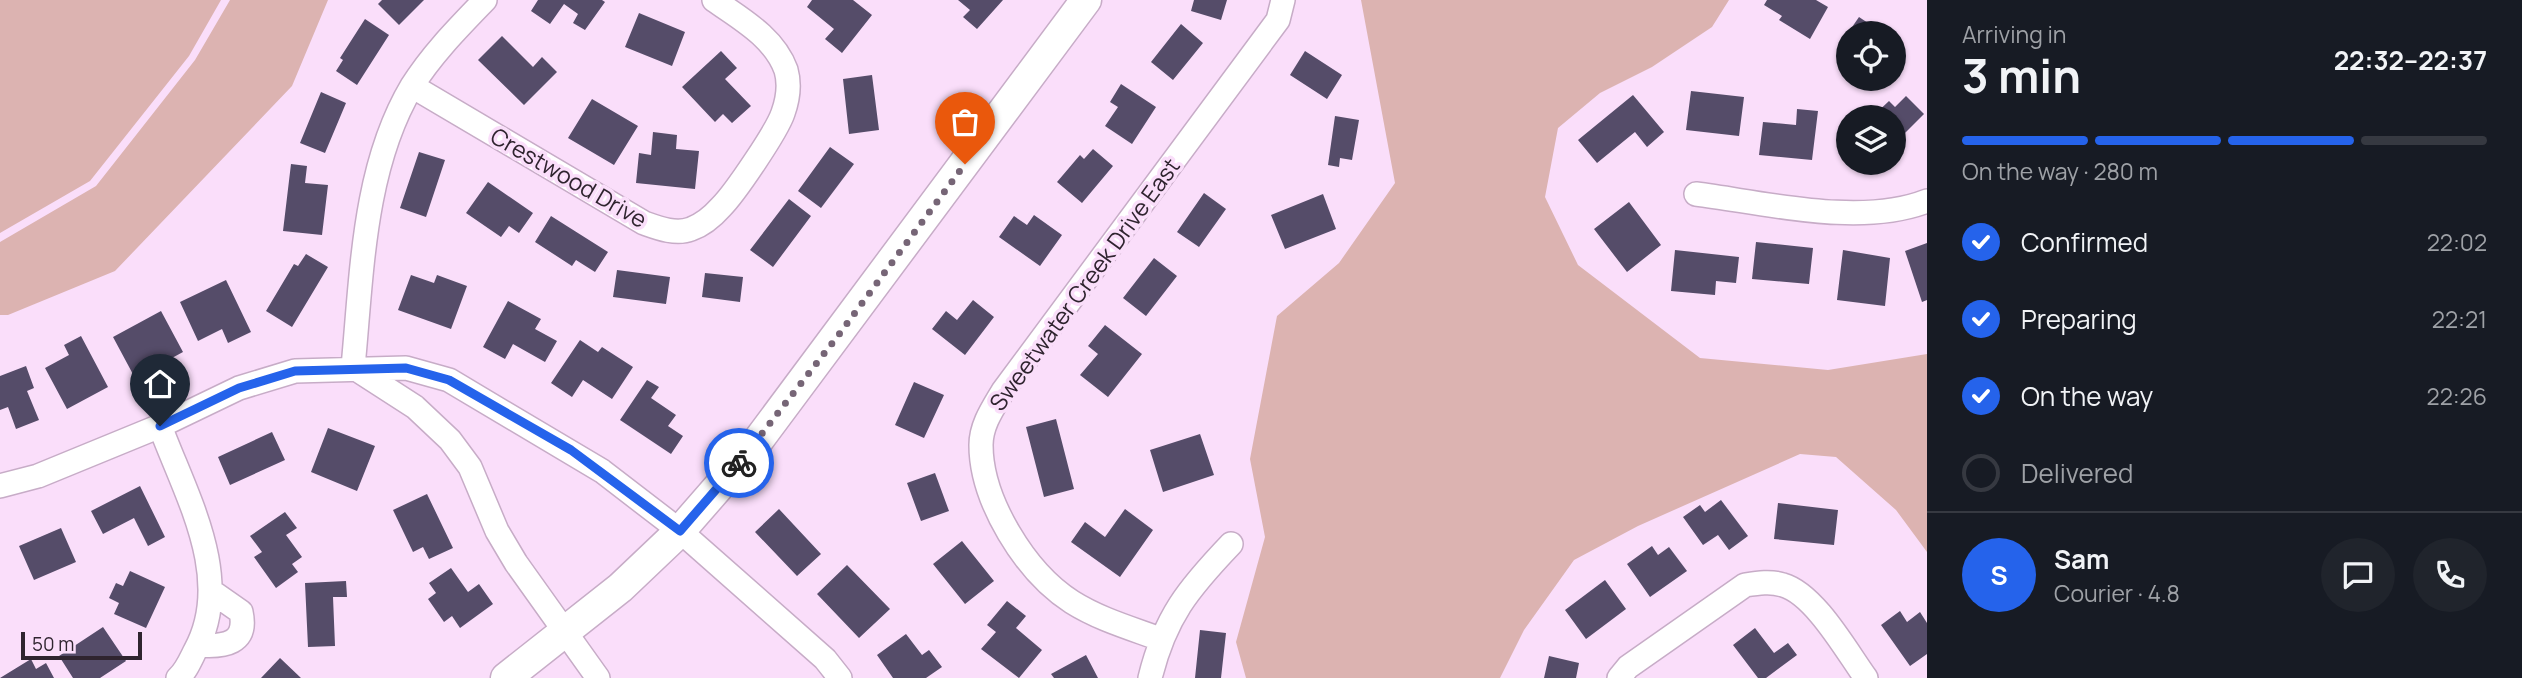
<!DOCTYPE html>
<meta charset="utf-8">
<style>
:root{--surface:#171b24;--page:#20242c;--text:#f1f3f6;--muted:#9ea1a6;--line:#363941;--accent:#2563eb}
body{margin:0;font-family:Manrope,sans-serif;background:var(--page);color:var(--text);height:100vh;display:flex;flex-direction:column;font-size:26px;white-space:nowrap}
*{box-sizing:border-box;margin:0}
p{font-size:23px;color:var(--muted)}
.icon{flex:none;width:38px;height:38px;fill:none;stroke:currentColor;stroke-width:2;stroke-linecap:round;stroke-linejoin:round}
.map{position:relative;flex:1;overflow:hidden}
.side{display:flex;flex-direction:column;background:var(--surface);width:595px}
.side>*{flex:none}
.buttons{position:absolute;left:1836px;top:21px;display:grid;gap:14px}
.buttons a{display:grid;place-items:center;width:70px;height:70px;border-radius:50%;background:var(--surface);box-shadow:0 2px 5px #0004;font-size:35px}
.scale{position:absolute;left:21px;bottom:18px;width:121px;box-sizing:border-box;padding-left:7px;border:4px solid #2f242f;border-top:0;font-size:19px;line-height:24px;white-space:nowrap;color:#2f242f;-webkit-text-stroke:5px #fadefa;paint-order:stroke}
.pin{position:absolute;display:grid;place-items:center;width:60px;height:60px;color:#fff;margin:-72px -30px;border-radius:50% 50% 50% 0;rotate:-45deg;box-shadow:0 0 7px #0007}
.pin .icon{rotate:45deg}
.courier{position:absolute;display:grid;place-items:center;width:70px;height:70px;margin:-35px;border:5px solid #2563eb;border-radius:50%;background:#fff;color:#222;box-shadow:0 2px 9px #0007}
.overview em{font-style:normal;font-weight:700}
.overview div{display:flex;flex-direction:column-reverse}
.overview{display:flex;align-items:center;justify-content:space-between;height:119px;padding:0 35px}
h1{font-size:46px;font-weight:700;line-height:52px}
.bar{display:grid;grid-template-columns:repeat(4,1fr);gap:10px 7px;align-content:center;height:84px;padding:0 35px}
.bar i{height:9px;border-radius:5px;background:var(--line)}
.bar .current{background:var(--accent)}
.bar p{grid-column:span 4}
.line{display:flex;align-items:center;gap:18px;padding:0 35px;border-top:2px solid var(--line)}
.line div{flex:1}
.round{display:grid;place-items:center;flex:none;width:74px;height:74px;border-radius:37px;background:var(--page)}
ol{padding:0 35px;list-style:none}
li{display:flex;align-items:center;gap:21px;height:77px}
li p{margin-inline-start:auto}
li .icon{padding:7px;border-radius:50%;background:var(--accent);color:#fff;stroke-width:4}
li:last-child{color:var(--muted)}
li i{width:38px;height:38px;border:4px solid var(--line);border-radius:50%}
main{display:flex;flex:1;min-height:0}
.map>svg:first-child{display:block}
.green{fill:#dcb3b1}
.building{fill:#554c69}
.lines{fill:none;stroke-linecap:round;stroke-linejoin:round}
.minor-casing{stroke:#c7acc7;stroke-width:26}
.major-casing{stroke:#c7acc7;stroke-width:33}
.minor{stroke:#fff;stroke-width:23}
.major{stroke:#fff;stroke-width:30}
.done{stroke:#766576;stroke-width:7;stroke-dasharray:0 12.6}
.route{stroke:#2563eb;stroke-width:9}
.labels{text-anchor:middle;dominant-baseline:central;stroke-width:7;stroke-linejoin:round;paint-order:stroke}
.street-label{font-size:23px;fill:#2f242f;stroke:#fadefa}
</style>
<main>
<div class="map">
<svg width="1927" height="678" viewBox="0 0 1927 678">
<rect width="100%" height="100%" fill="#fadefa"/>
<path class="green" d="M0 0H221L189 56 90 181 0 233Z
M230 0H328L292 86 115 271 8 315H0V242L96 186 195 60Z
M1361 0H1729L1712 27 1652 67 1600 93 1558 128 1545 197 1578 265 1700 358 1828 370 1927 354V552L1896 510 1836 457 1800 454 1638 526 1574 560 1524 630 1500 678H1246L1236 642 1265 537 1250 459 1277 316 1339 263 1395 183Z"/>
<path class="building" d="M382 0H424L399 25 378 4Z
M538 0H602L605 2 585 30 573 23 578 14 564 4 550 24 531 11Z
M812 0H853L872 15 842 53 825 39 834 29 807 7Z
M958 0H1003L977 29 963 17 970 10Z
M1194 0H1227L1221 20 1191 11Z
M1767 0H1816L1828 7 1810 39 1779 20 1782 16 1764 5Z
M639 13 685 32 672 66 625 47Z
M1859 17 1883 33H1848Z
M365 19 389 35 357 85 336 71 343 60 340 58Z
M1181 24 1203 43 1173 80 1151 62Z
M502 36 533 67 542 57 557 72 524 105 478 60Z
M721 51 737 68 725 79 751 106 732 123 723 114 715 122 682 87Z
M1305 51 1342 75 1327 99 1290 75Z
M872 75 879 130 849 134 843 79Z
M1121 84 1156 107 1132 144 1105 126 1118 107 1110 102Z
M1691 91 1744 97 1739 136 1686 130Z
M321 92 346 103 325 153 300 143Z
M1633 95 1664 132 1647 147 1635 132 1597 163 1578 140Z
M1906 96 1924 114 1894 144V117H1872L1889 101 1895 107Z
M592 99 638 126 614 165 568 138Z
M1797 109 1818 111 1812 160 1759 155 1763 122 1796 125Z
M1335 116 1359 120 1352 160 1340 158 1339 167 1328 165Z
M653 132 677 135 676 149 699 151 695 189 636 183 639 153 651 155Z
M830 147 854 164 821 208 798 191Z
M1093 149 1113 166 1082 203 1057 182 1080 155 1084 159Z
M419 152 445 160 426 217 400 208Z
M291 164 307 166 305 183 328 185 322 235 283 231Z
M488 182 533 213 519 233 509 226 501 237 466 213Z
M1204 193 1226 209 1199 247 1177 232Z
M1323 194 1336 229 1285 249 1271 215Z
M789 199 811 216 773 267 750 250Z
M1629 202 1661 245 1627 272 1594 229Z
M1034 215 1062 235 1040 266 999 237 1014 216 1027 225Z
M551 216 608 252 595 272 576 260 572 266 535 242Z
M1756 242 1813 248 1809 284 1752 279Z
M1927 243V300L1922 302 1905 251Z
M1675 250 1739 257 1736 283 1716 281 1715 295 1671 291Z
M1843 250 1890 258 1885 306 1837 300Z
M306 254 328 267 292 327 266 311 294 264 298 266Z
M1154 258 1177 276 1146 316 1123 298Z
M617 270 670 277 666 304 613 297Z
M705 273 743 277 740 302 702 297Z
M411 275 434 283 437 275 467 286 451 329 398 310Z
M226 280 251 332 228 343 222 329 198 341 180 302Z
M973 300 994 317 965 355 932 329 946 311 957 320Z
M508 301 541 319 535 329 557 341 545 362 513 344 505 359 483 347Z
M161 311 183 352 135 378 113 337Z
M1105 325 1142 354 1108 397 1080 375 1098 354 1088 346Z
M81 336 108 387 67 409 45 368 69 355 64 345Z
M580 340 598 352 602 347 633 367 612 399 583 380 572 397 551 383Z
M26 366 34 388 27 391 39 420 16 429 8 407 0 410V376Z
M647 380 659 387 651 398 676 415 668 426 683 436 671 454 620 420Z
M914 382 944 395 924 438 895 425Z
M1056 419 1074 489 1044 497 1026 427Z
M328 428 375 446 357 491 311 472Z
M272 432 285 460 230 485 218 457Z
M1200 434 1214 475 1163 492 1150 450Z
M935 473 949 511 921 521 907 483Z
M140 486 165 537 148 546 134 518 103 534 91 511Z
M427 494 453 548 429 559 423 547 413 552 393 510Z
M1721 500 1748 536 1729 550 1718 535 1703 545 1683 517 1700 505 1705 512Z
M1778 503 1838 510 1834 545 1774 539Z
M779 509 821 554 797 576 755 532Z
M1125 509 1153 530 1120 577 1071 542 1085 522 1105 537Z
M285 512 297 528 286 535 302 557 292 564 298 572 276 588 254 557 262 552 250 536Z
M61 528 76 562 34 580 19 546Z
M962 541 994 581 965 604 933 564Z
M1652 546 1658 555 1669 547 1687 571 1650 597 1627 564Z
M847 565 890 609 859 638 817 594Z
M451 568 468 592 479 584 493 604 460 628 452 616 444 622 428 599 436 593 429 583Z
M130 571 165 587 146 628 114 614 119 603 109 598 116 583 123 586Z
M1605 580 1626 609 1586 639 1565 610Z
M346 581 347 597H333L335 646 308 647 305 583Z
M1007 601 1026 616 1016 628 1042 650 1019 678 981 649 996 632 987 625Z
M1900 611 1907 622 1920 612 1927 623V654L1910 666 1881 625Z
M103 627 126 661 100 678H73L59 656Z
M1755 628 1774 653 1788 643 1797 655 1766 678H1758L1733 645Z
M1200 630 1226 633 1221 678H1195Z
M906 634 922 655 929 650 942 667 926 678H893L877 655Z
M1086 655 1098 678H1054L1051 674Z
M1549 656 1579 663 1576 678H1544Z
M280 658 301 678H261Z
M31 659 36 669 46 663 54 678H0Z"/>
<g class="lines">
<g class="minor-casing">
<path id="minor" d="M412 86 644 223C658 228 676 235 691 229 702 225 713 216 721 207 735 193 777 131 783 113 788 99 790 84 786 70 774 37 741 19 714 0
M1696 194C1766 203 1861 227 1927 201
M353 367 415 407 450 440 470 467 497 531 516 563 598 678
M353 367C362 274 363 168 412 86 432 54 459 27 485 0
M160 426C186 496 235 579 195 651 190 661 186 671 178 678
M0 486 38 476 160 426 239 388 295 371 406 368 449 380 602 471 680 531 825 659 840 678
M1160 639C1130 628 1099 619 1072 602 1025 572 981 500 981 445 981 425 993 408 1003 391L1278 20 1283 0
M199 645C224 647 248 644 241 612L211 591
M1150 678C1165 617 1188 589 1231 544
M1619 678 1628 667 1745 585C1758 583 1771 581 1783 585 1815 594 1847 652 1866 678"/>
</g>
<g class="major-casing">
<path id="major" d="M506 678 620 588 680 531 754 446 1086 0"/>
</g>
<use href="#minor" class="minor"/>
<use href="#major" class="major"/>
</g>
<g class="lines">
<path class="done" d="M739 463 837 337 965 164"/>
<path class="route" d="M160 426 239 388 295 371 406 368 449 380 571 450 680 531 739 463"/>
</g>
<g class="labels">
<g class="street-label">
<text transform="translate(569 177) rotate(30)">Crestwood Drive</text>
<text transform="translate(1084 284) rotate(-54)">Sweetwater Creek Drive East</text>
</g>
</g>
</svg>
<div class="buttons">
<a><svg class="icon" aria-label="locate" viewBox="0 0 24 24"><circle cx="12" cy="12" r="6"/><path d="M12 2v4M12 18v4M2 12h4M18 12h4"/></svg></a>
<a><svg class="icon" aria-label="layers" viewBox="0 0 24 24"><path d="M12 4l9 5-9 5-9-5zM3 14l9 5 9-5"/></svg></a>
</div>
<div class="scale">50 m</div>
<div class="pin" style="left:965px;top:164px;background:#ea580c"><svg class="icon" aria-label="bag" viewBox="0 0 24 24"><path d="M5 8h14l-1 12H6zM9 8a3 3 0 0 1 6 0"/></svg></div>
<div class="pin" style="left:160px;top:426px;background:#1f2937"><svg class="icon" aria-label="home" viewBox="0 0 24 24"><path d="M3 11l9-7 9 7M6 9v11h12V9"/></svg></div>
<div class="courier" style="left:739px;top:463px"><svg class="icon" aria-label="bike" viewBox="0 0 24 24"><circle cx="6" cy="16" r="4"/><circle cx="18" cy="16" r="4"/><path d="M6 16l4-8h5l3 8M10 8l3 8H6M13 5h3"/></svg></div>
</div>
<section class="side">
<div class="overview"><div><h1>3 min</h1><p>Arriving in</p></div><em>22:32–22:37</em></div>
<div class="bar"><i class="current"></i><i class="current"></i><i class="current"></i><i></i><p>On the way · 280 m</p></div>
<ol>
<li><svg class="icon" aria-label="check" viewBox="0 0 24 24"><path d="M5 12l5 5 9-10"/></svg>Confirmed<p>22:02</p></li>
<li><svg class="icon" aria-label="check" viewBox="0 0 24 24"><path d="M5 12l5 5 9-10"/></svg>Preparing<p>22:21</p></li>
<li><svg class="icon" aria-label="check" viewBox="0 0 24 24"><path d="M5 12l5 5 9-10"/></svg>On the way<p>22:26</p></li>
<li><i></i>Delivered</li>
</ol>
<div class="line" style="height:126px"><b class="round" style="background:var(--accent);color:#fff">S</b><div><b>Sam</b><p>Courier · 4.8</p></div><a class="round"><svg class="icon" aria-label="chat" viewBox="0 0 24 24"><path d="M4 5h16v11H9l-5 4z"/></svg></a><a class="round"><svg class="icon" aria-label="phone" viewBox="0 0 24 24"><path d="M5 4h4l2 5-3 2q2 4 5 5l2-3 5 2v4C11 20 4 13 5 4z"/></svg></a></div>
</section>
</main>
